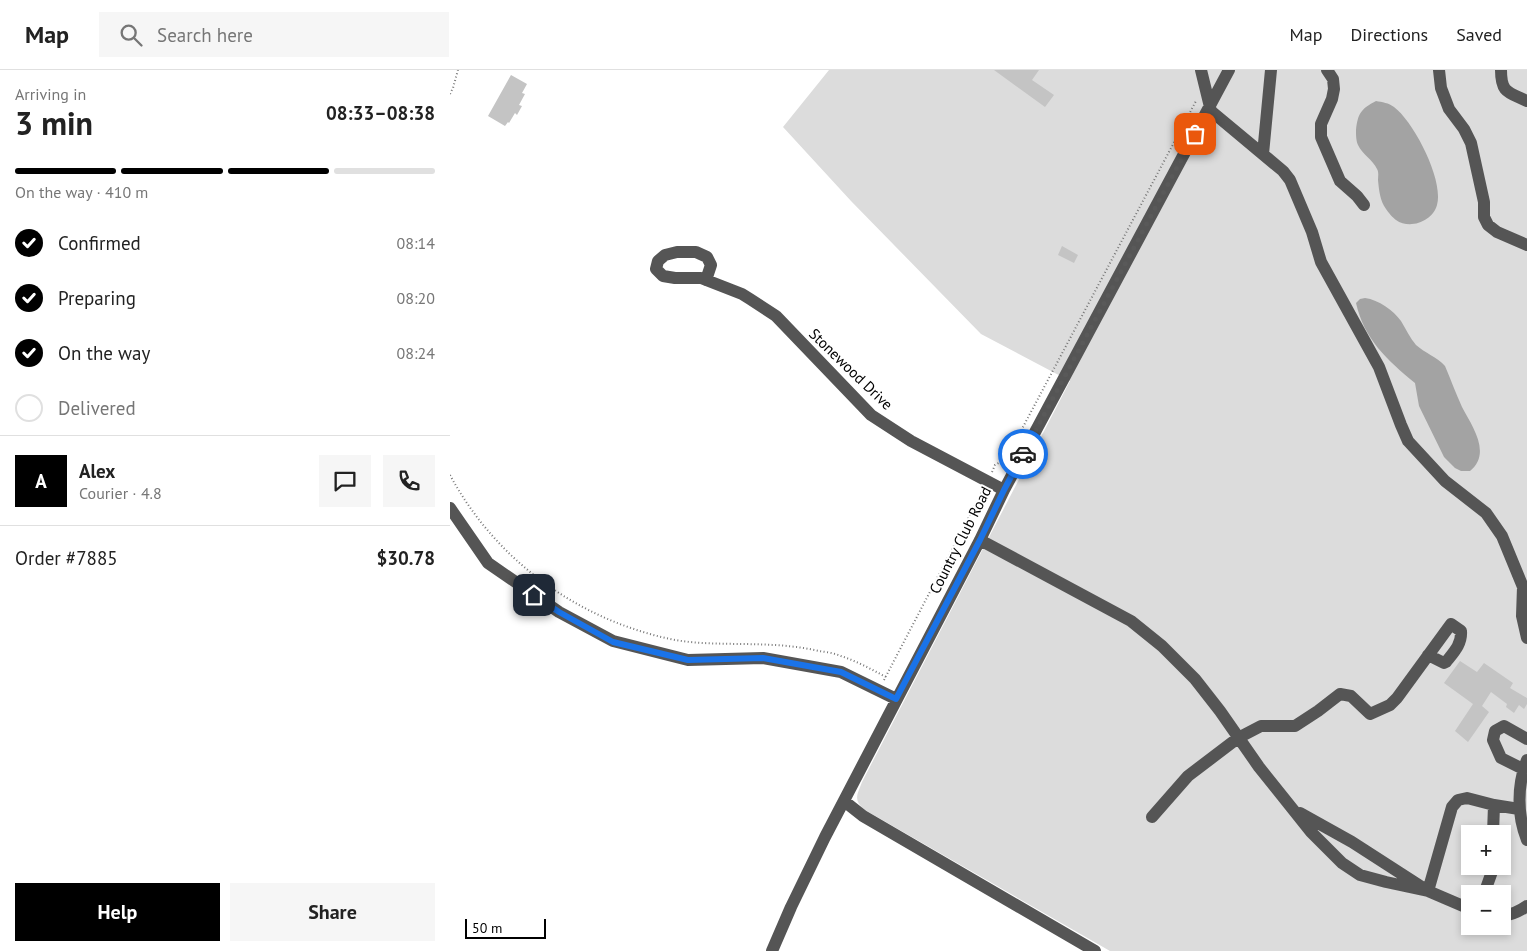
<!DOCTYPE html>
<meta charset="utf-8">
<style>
:root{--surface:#fff;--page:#f6f6f6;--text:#222;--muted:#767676;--line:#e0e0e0;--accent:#000}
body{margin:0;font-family:"PT Sans",sans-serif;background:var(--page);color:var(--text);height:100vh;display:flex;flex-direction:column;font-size:19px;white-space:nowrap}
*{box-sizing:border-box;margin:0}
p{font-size:16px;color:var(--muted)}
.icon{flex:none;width:28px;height:28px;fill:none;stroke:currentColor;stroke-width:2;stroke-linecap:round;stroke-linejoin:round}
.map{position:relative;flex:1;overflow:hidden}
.details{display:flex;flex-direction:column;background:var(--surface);width:450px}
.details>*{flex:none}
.buttons{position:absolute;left:1011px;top:755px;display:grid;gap:10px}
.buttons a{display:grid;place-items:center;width:50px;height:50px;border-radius:0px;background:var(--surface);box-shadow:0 2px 8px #0003;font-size:25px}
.scale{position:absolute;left:15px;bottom:12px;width:81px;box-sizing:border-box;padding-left:5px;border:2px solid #000;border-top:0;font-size:14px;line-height:18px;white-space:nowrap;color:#000;-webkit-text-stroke:4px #fff;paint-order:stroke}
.pin{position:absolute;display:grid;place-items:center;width:42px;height:42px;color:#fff;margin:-21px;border-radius:10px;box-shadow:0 2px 8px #0006}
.courier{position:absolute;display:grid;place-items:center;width:50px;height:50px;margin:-25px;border:4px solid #1a73e8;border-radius:50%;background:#fff;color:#222;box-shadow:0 1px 6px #0007}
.overview em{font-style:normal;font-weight:700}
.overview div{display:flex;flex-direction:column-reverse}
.overview{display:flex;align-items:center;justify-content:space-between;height:85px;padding:0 15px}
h1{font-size:32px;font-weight:700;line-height:38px}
.bar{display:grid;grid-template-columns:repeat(4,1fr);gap:8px 5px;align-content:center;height:60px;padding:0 15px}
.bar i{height:6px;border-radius:4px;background:var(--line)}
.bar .on{background:var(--accent)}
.bar p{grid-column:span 4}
.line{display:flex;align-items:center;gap:12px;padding:0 15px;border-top:1px solid var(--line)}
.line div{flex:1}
.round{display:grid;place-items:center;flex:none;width:52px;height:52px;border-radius:0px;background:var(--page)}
ol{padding:0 15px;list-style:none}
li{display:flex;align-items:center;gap:15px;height:55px}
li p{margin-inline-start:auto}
li .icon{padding:5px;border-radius:50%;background:var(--accent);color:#fff;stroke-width:4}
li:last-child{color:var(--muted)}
li i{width:28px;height:28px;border:2px solid var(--line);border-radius:50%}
.button{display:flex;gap:10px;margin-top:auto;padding:10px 15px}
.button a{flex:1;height:58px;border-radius:0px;background:var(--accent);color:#fff;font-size:20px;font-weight:700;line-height:58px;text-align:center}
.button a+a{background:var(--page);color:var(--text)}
header{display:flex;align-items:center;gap:30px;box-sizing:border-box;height:70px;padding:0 25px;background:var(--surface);border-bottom:1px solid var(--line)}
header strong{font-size:24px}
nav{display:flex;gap:28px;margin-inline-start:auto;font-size:18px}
.search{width:350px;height:45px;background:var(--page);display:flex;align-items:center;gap:12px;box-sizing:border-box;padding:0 18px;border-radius:0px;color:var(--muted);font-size:19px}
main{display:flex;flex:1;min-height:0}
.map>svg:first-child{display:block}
.green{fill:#dcdcdc;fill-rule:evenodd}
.water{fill:#a3a3a3}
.building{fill:#c4c4c4}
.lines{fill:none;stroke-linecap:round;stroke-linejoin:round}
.path{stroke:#777;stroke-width:2;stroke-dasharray:1 2.5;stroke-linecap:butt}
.minor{stroke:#555;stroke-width:12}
.done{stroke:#595959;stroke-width:5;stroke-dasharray:0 9}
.route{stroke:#1a73e8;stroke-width:6}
.labels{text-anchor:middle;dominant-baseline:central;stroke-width:4;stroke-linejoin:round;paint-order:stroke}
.street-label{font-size:15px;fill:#000;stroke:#fff}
</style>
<header>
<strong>Map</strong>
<div class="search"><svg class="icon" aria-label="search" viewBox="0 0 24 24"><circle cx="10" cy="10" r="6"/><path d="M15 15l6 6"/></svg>Search here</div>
<nav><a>Map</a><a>Directions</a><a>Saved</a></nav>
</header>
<main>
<section class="details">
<div class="overview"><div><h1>3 min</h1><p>Arriving in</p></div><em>08:33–08:38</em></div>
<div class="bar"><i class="on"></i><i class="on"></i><i class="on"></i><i></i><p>On the way · 410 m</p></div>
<ol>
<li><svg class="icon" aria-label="check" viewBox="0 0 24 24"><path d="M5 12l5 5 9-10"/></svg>Confirmed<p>08:14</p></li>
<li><svg class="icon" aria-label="check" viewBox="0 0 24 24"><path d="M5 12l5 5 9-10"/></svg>Preparing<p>08:20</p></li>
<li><svg class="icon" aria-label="check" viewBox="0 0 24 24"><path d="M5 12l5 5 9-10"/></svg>On the way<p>08:24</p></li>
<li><i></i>Delivered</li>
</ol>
<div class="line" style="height:90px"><b class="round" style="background:var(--accent);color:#fff">A</b><div><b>Alex</b><p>Courier · 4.8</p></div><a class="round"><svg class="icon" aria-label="chat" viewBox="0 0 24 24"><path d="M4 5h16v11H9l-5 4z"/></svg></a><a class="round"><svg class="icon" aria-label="phone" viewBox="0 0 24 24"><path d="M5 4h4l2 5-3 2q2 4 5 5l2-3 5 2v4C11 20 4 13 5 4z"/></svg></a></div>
<div class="line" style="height:65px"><div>Order #7885</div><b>$30.78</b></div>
<div class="button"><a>Help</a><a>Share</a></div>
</section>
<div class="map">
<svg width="1077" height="881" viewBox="0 0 1077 881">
<rect width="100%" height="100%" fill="#fff"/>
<path class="green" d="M379 0H1077V881H660L415 740C403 730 407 725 412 712L620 311 531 264 401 131 333 57ZM1020 764H1052V796H1020ZM1020 824H1052V856H1020Z"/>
<path class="water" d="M926 31C932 32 939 33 944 37 964 52 994 110 987 135 983 151 960 160 946 150 943 148 938 142 936 139 930 131 929 120 928 110 928 107 929 102 927 99 923 90 912 84 908 75 906 71 906 64 906 60 908 43 911 39 926 31Z
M915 228C929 230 943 240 951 251 956 259 960 268 966 275 975 283 987 287 995 296 1001 310 1006 324 1012 337 1022 356 1042 383 1020 401H1011L1005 398 994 387 969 336 965 313C937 290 914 269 906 233L910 229Z"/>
<path class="building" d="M544 0H589L582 10 604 25 595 37Z
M61 5 77 14 72 23 75 24 69 35 72 36 67 45 65 43 59 53 58 52 55 56 38 46Z
M612 176 628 185 624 193 608 185Z
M1010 591 1027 602 1034 593 1063 613 1060 618 1077 628V634L1074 639 1069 635 1064 643 1056 637 1057 634 1041 622 1032 636 1039 642 1018 672 1005 661 1023 634 994 613Z"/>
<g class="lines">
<path class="path" d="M0 24 3 18 8 0
M542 402 545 395 556 389 746 31
M0 405C38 476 102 530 178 557 198 564 219 570 240 572 283 576 326 571 369 581 376 582 384 583 391 586 406 591 421 599 436 607
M434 610 532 422"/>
<path class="minor" d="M751 0 761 41 833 101 840 110 862 162 871 192 929 297 951 355 958 371 995 411 1036 443 1052 466 1073 517 1072 546 1077 568
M877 0 883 9 884 19 882 29 871 54V67L890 111 907 126 914 135
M989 0 991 18 999 39 1014 59 1021 73 1034 132V147L1038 155 1047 162 1077 175
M1051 0C1051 23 1058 22 1077 31
M813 84 821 0
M256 210 261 195 257 187 246 182H227L215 185 208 191 206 199 213 206 225 208H251L292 224 300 229 326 246 421 345 461 371 554 420
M0 438 38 493 109 542 163 571 238 590 313 588 391 602 446 629
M530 470 681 551 712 576 745 609 770 641 809 697 861 762 892 793 910 805 936 812 978 821
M1077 690C1067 715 1067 745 1077 770
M1073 699 1051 688 1043 670 1045 661 1054 656 1077 669
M394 731 413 746 645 881
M1044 735 1069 739
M850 743 902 772 978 821 1020 839
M702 747 738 706 788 668 811 656H845L868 641 890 624 901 626 920 644 940 635 947 628 1001 554 1011 561C1012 574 1004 582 996 592L994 593 978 585
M978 821 1002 737 1008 730 1017 728 1044 735 1043 764
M1034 824 1044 796
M1052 846C1062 845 1070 841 1077 836
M322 881 341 837 375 767 530 470 554 420 779 0"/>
</g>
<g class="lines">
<path class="done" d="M573 384 745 64"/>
<path class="route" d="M84 525 109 542 163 572 238 590 313 588 391 602 446 629 530 470 554 420 573 384"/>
</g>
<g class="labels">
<g class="street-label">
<text transform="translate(401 299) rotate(44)">Stonewood Drive</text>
<text transform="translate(510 470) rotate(-63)">Country Club Road</text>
</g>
</g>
</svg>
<div class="buttons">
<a>+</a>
<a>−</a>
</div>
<div class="scale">50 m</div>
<div class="pin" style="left:745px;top:64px;background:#ea580c"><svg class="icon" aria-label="bag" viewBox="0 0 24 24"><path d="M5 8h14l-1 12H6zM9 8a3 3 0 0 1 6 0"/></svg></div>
<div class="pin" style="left:84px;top:525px;background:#1f2937"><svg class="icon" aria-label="home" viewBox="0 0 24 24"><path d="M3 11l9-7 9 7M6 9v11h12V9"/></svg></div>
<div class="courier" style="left:573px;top:384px"><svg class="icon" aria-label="car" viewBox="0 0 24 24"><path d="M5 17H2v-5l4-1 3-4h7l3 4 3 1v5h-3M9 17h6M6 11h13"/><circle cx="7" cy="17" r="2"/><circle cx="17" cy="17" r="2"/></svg></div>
</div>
</main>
